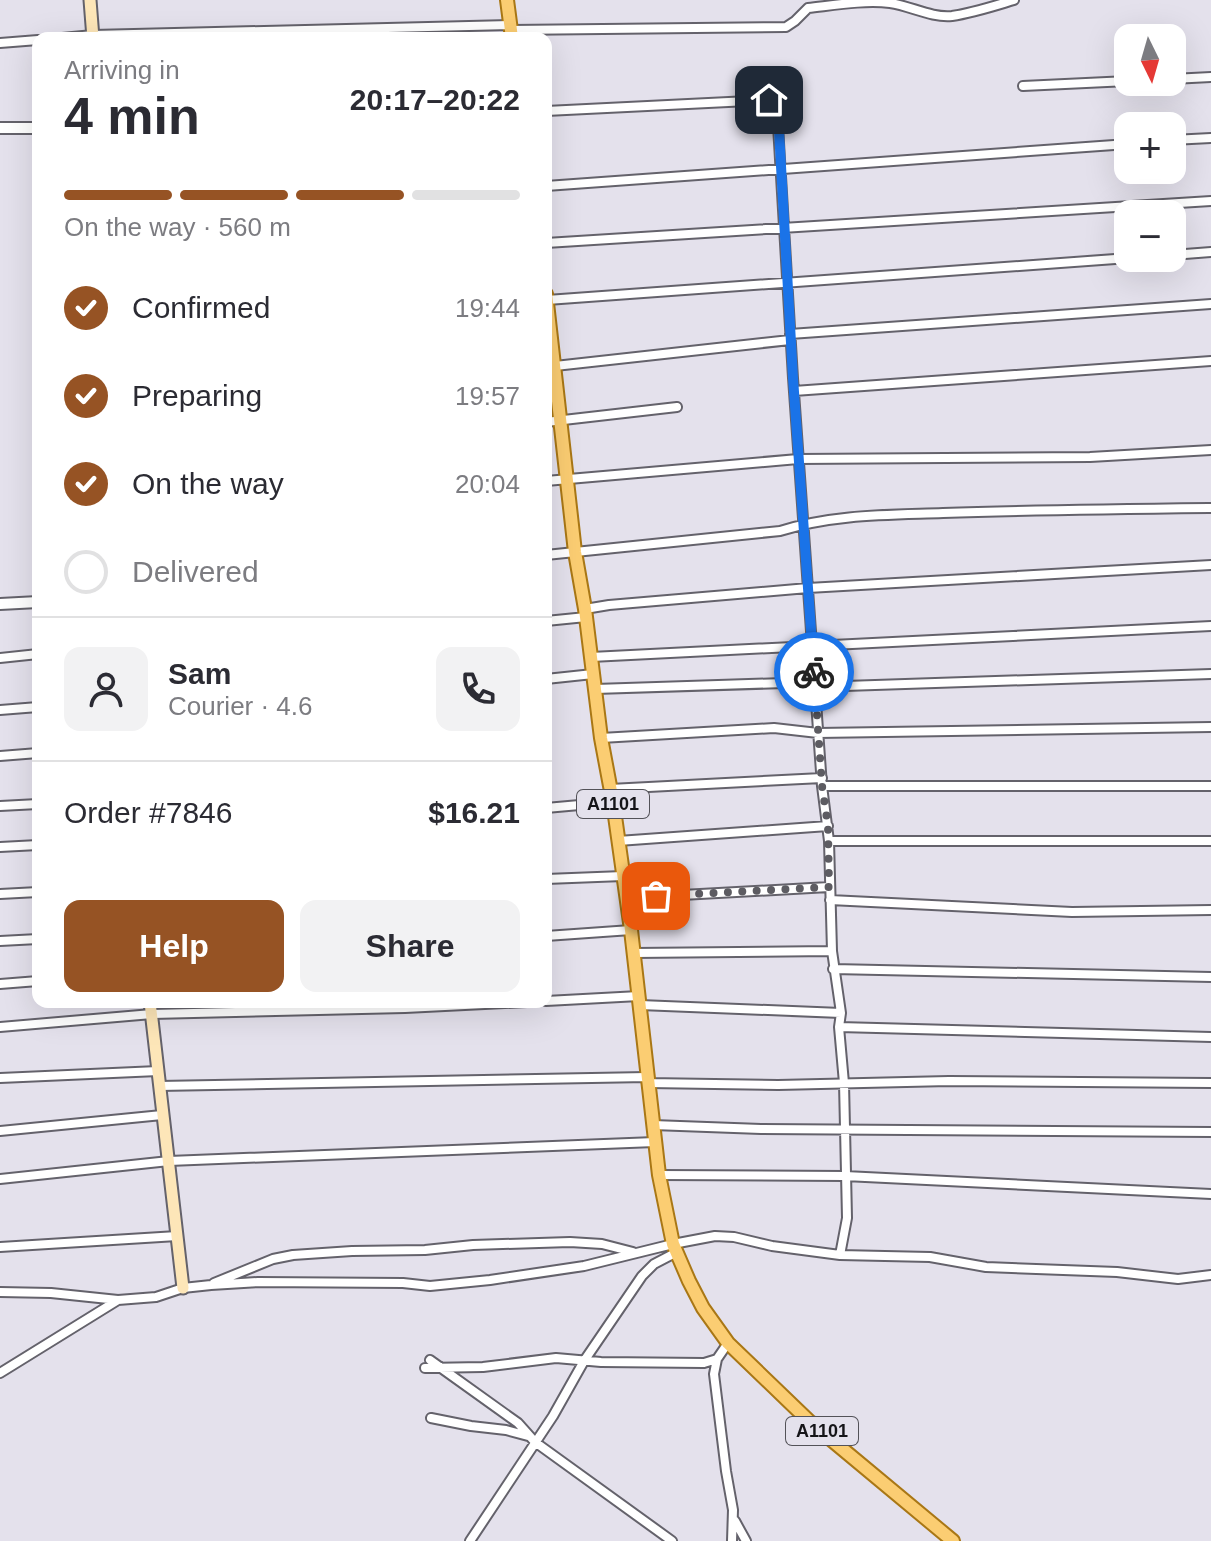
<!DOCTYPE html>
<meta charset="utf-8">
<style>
:root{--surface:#fff;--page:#f2f2f3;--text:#2b2b33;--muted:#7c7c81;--line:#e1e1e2;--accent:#965324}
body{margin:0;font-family:Arial,sans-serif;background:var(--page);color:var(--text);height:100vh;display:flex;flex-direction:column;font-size:30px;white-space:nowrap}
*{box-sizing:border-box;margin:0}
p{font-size:26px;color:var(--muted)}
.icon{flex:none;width:44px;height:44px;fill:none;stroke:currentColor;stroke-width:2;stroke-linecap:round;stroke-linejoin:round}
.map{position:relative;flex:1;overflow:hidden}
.drawer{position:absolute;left:32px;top:32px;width:520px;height:976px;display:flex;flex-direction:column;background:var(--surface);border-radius:16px;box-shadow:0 8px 32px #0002}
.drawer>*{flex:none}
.needle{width:52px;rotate:175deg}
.buttons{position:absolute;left:1114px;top:24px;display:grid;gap:16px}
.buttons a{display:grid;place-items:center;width:72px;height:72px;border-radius:16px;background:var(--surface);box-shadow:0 8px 32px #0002;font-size:40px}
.pin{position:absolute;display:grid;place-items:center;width:68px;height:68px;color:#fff;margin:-34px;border-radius:16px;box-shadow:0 4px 12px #0006}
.courier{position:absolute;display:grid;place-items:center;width:80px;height:80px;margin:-40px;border:6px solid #1a73e8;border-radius:50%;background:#fff;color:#222;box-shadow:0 2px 10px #0007}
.headline em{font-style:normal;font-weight:700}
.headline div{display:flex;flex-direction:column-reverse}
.headline{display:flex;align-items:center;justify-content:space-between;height:136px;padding:0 32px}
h1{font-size:52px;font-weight:700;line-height:60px}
.bar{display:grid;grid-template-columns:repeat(4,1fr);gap:12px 8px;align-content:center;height:96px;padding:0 32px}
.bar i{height:10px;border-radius:6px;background:var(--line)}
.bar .active{background:var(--accent)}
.bar p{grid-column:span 4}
.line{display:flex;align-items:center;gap:20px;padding:0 32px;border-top:2px solid var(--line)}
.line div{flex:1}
.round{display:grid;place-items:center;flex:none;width:84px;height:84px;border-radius:16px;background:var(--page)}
ol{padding:0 32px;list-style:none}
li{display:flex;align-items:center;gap:24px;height:88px}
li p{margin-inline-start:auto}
li .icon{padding:8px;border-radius:50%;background:var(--accent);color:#fff;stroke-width:4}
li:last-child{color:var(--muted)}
li i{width:44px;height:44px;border:4px solid var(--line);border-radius:50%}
.primary-button{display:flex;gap:16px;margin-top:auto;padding:16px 32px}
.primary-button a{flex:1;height:92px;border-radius:16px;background:var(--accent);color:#fff;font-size:32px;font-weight:700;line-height:92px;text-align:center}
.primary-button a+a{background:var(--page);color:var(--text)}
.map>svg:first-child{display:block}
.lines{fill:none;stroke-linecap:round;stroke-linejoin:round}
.minor-casing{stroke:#64626b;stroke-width:12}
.tertiary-casing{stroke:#64626b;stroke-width:14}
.secondary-casing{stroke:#64626b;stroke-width:15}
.primary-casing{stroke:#a97715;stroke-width:16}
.minor{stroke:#fff;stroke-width:8}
.tertiary{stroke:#fff;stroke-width:10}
.secondary{stroke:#fde6b8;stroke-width:11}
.primary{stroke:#fbcd72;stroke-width:12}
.done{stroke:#5d5c62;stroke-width:8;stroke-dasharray:0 14.4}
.route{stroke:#1a73e8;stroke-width:10}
.labels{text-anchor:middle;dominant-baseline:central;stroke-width:8;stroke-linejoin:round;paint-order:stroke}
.shield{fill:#e4e1ec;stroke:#535258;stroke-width:2}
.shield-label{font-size:18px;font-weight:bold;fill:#151418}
</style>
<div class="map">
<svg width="1211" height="1541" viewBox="0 0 1211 1541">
<rect width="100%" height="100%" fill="#e4e1ec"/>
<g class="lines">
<g class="minor-casing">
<path id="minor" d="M511 30 786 27 795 21 808 8C835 5 864 0 890 3 911 6 931 18 952 16 973 13 994 6 1014 0
M62 38 93 35 510 25
M0 43 38 40
M1172 79 1211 77
M1023 86 1128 81
M546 111 769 100 777 109 793 378 822 786 829 841 832 951 841 1013 839 1027 844 1083 847 1218 840 1255
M1172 140 1211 138
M546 186 1128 144
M546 243 1211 201
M1172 255 1211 252
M547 300 1129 258
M790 334 1211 304
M546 367 790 340
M794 391 1211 361
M546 422 677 407
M546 481 798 459 1090 457 1211 450
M546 555 780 531C833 514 888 515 943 513 1032 510 1122 509 1211 508
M585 609 609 605 808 588 1211 565
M546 621 586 617
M591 657 1211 626
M0 658 38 654
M546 679 593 674
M815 687 1211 674
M595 689 815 682
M0 710 38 707
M601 738 774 728 818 733 1211 727
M0 756 38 753
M822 786H1211
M610 789 822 778
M0 806 38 804
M546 808 613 802
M618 841 828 826
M829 841H1211
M0 847 38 845
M546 879 623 876
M0 894 38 892
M627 898 829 887
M830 900 1072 912 1211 910
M546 936 631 930
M0 941 38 939
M634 953 832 951
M833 969 1211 977
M0 984 38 981
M546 1001 639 996
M640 1005 841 1013
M0 1027 152 1014 405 1008 527 1002
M839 1027 1211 1037
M0 1078 158 1071
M648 1083 778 1085 949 1081 1211 1083
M159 1086 647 1077
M653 1125 761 1129 1211 1132
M0 1131 162 1115
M659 1175 845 1176 1211 1194
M0 1179 169 1161 655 1142
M0 1247 177 1236
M214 1283 273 1259 293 1255 352 1251 425 1250 473 1245 570 1242 602 1244 633 1252
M0 1292 51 1293 118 1300
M728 1343 717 1359 714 1374 726 1471 733 1510 732 1541
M430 1360 518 1423 535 1442 672 1541
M425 1368 483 1367 556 1358 601 1362 704 1363 717 1359
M0 1373 118 1300 156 1297 183 1288 211 1285 258 1282 403 1283 430 1286 490 1280 584 1266 673 1244 715 1236 734 1237 772 1246 840 1255 930 1257 986 1267 1117 1272 1178 1279 1211 1275
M431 1418 471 1426 506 1430 528 1436
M735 1521 746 1541
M470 1541 553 1416 584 1361 642 1276 654 1264 677 1252"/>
</g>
<g class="tertiary-casing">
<path id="tertiary" d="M0 128H38
M0 604 38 602"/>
</g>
<g class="secondary-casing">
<path id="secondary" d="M90 0 93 38
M150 1002 183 1288"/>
</g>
<g class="primary-casing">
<path id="primary" d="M507 0 512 38
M546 294 575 552 585 609 601 738 613 802 631 930 659 1175 673 1244 689 1281 703 1308 728 1343 810 1422 953 1541"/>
</g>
<use href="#minor" class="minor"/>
<use href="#tertiary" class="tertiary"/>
<use href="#secondary" class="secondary"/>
<use href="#primary" class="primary"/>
</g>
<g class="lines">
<path class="done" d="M656 896 829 887 828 826 822 786 814 672"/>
<path class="route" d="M769 100 776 105 778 113 793 378 814 672"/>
</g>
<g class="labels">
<g class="shield">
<rect x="577" y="790" width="72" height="28" rx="6"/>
<rect x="786" y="1417" width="72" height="28" rx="6"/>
</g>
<g class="shield-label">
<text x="613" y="804">A1101</text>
<text x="822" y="1431">A1101</text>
</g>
</g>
</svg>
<div class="buttons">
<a><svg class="needle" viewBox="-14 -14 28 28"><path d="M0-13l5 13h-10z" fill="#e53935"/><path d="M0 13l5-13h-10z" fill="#7c7c81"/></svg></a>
<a>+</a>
<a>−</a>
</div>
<div class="pin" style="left:656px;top:896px;background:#ea580c"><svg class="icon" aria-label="bag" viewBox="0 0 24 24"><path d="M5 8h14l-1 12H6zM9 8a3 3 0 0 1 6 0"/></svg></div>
<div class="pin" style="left:769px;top:100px;background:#1f2937"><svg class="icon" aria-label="home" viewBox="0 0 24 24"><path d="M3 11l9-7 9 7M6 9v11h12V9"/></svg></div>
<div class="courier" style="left:814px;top:672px"><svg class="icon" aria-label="bike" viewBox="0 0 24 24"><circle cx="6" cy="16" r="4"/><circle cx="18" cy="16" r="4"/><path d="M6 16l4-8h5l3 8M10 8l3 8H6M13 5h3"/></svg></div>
<section class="drawer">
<div class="headline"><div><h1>4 min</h1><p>Arriving in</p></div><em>20:17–20:22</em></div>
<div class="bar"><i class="active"></i><i class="active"></i><i class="active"></i><i></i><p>On the way · 560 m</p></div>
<ol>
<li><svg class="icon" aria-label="check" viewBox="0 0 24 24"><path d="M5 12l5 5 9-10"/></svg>Confirmed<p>19:44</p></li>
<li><svg class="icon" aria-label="check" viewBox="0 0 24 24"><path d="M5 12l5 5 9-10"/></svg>Preparing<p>19:57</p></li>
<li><svg class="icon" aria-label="check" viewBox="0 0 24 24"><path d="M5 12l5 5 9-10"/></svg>On the way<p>20:04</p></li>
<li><i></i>Delivered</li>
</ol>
<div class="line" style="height:144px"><a class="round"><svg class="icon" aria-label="person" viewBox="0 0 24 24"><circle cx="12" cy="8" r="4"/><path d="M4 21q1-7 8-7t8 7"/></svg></a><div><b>Sam</b><p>Courier · 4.6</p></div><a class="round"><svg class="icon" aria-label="phone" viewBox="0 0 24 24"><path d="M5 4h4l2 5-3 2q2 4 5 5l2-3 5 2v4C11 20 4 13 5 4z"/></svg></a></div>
<div class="line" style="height:104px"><div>Order #7846</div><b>$16.21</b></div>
<div class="primary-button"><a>Help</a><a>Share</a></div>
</section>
</div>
